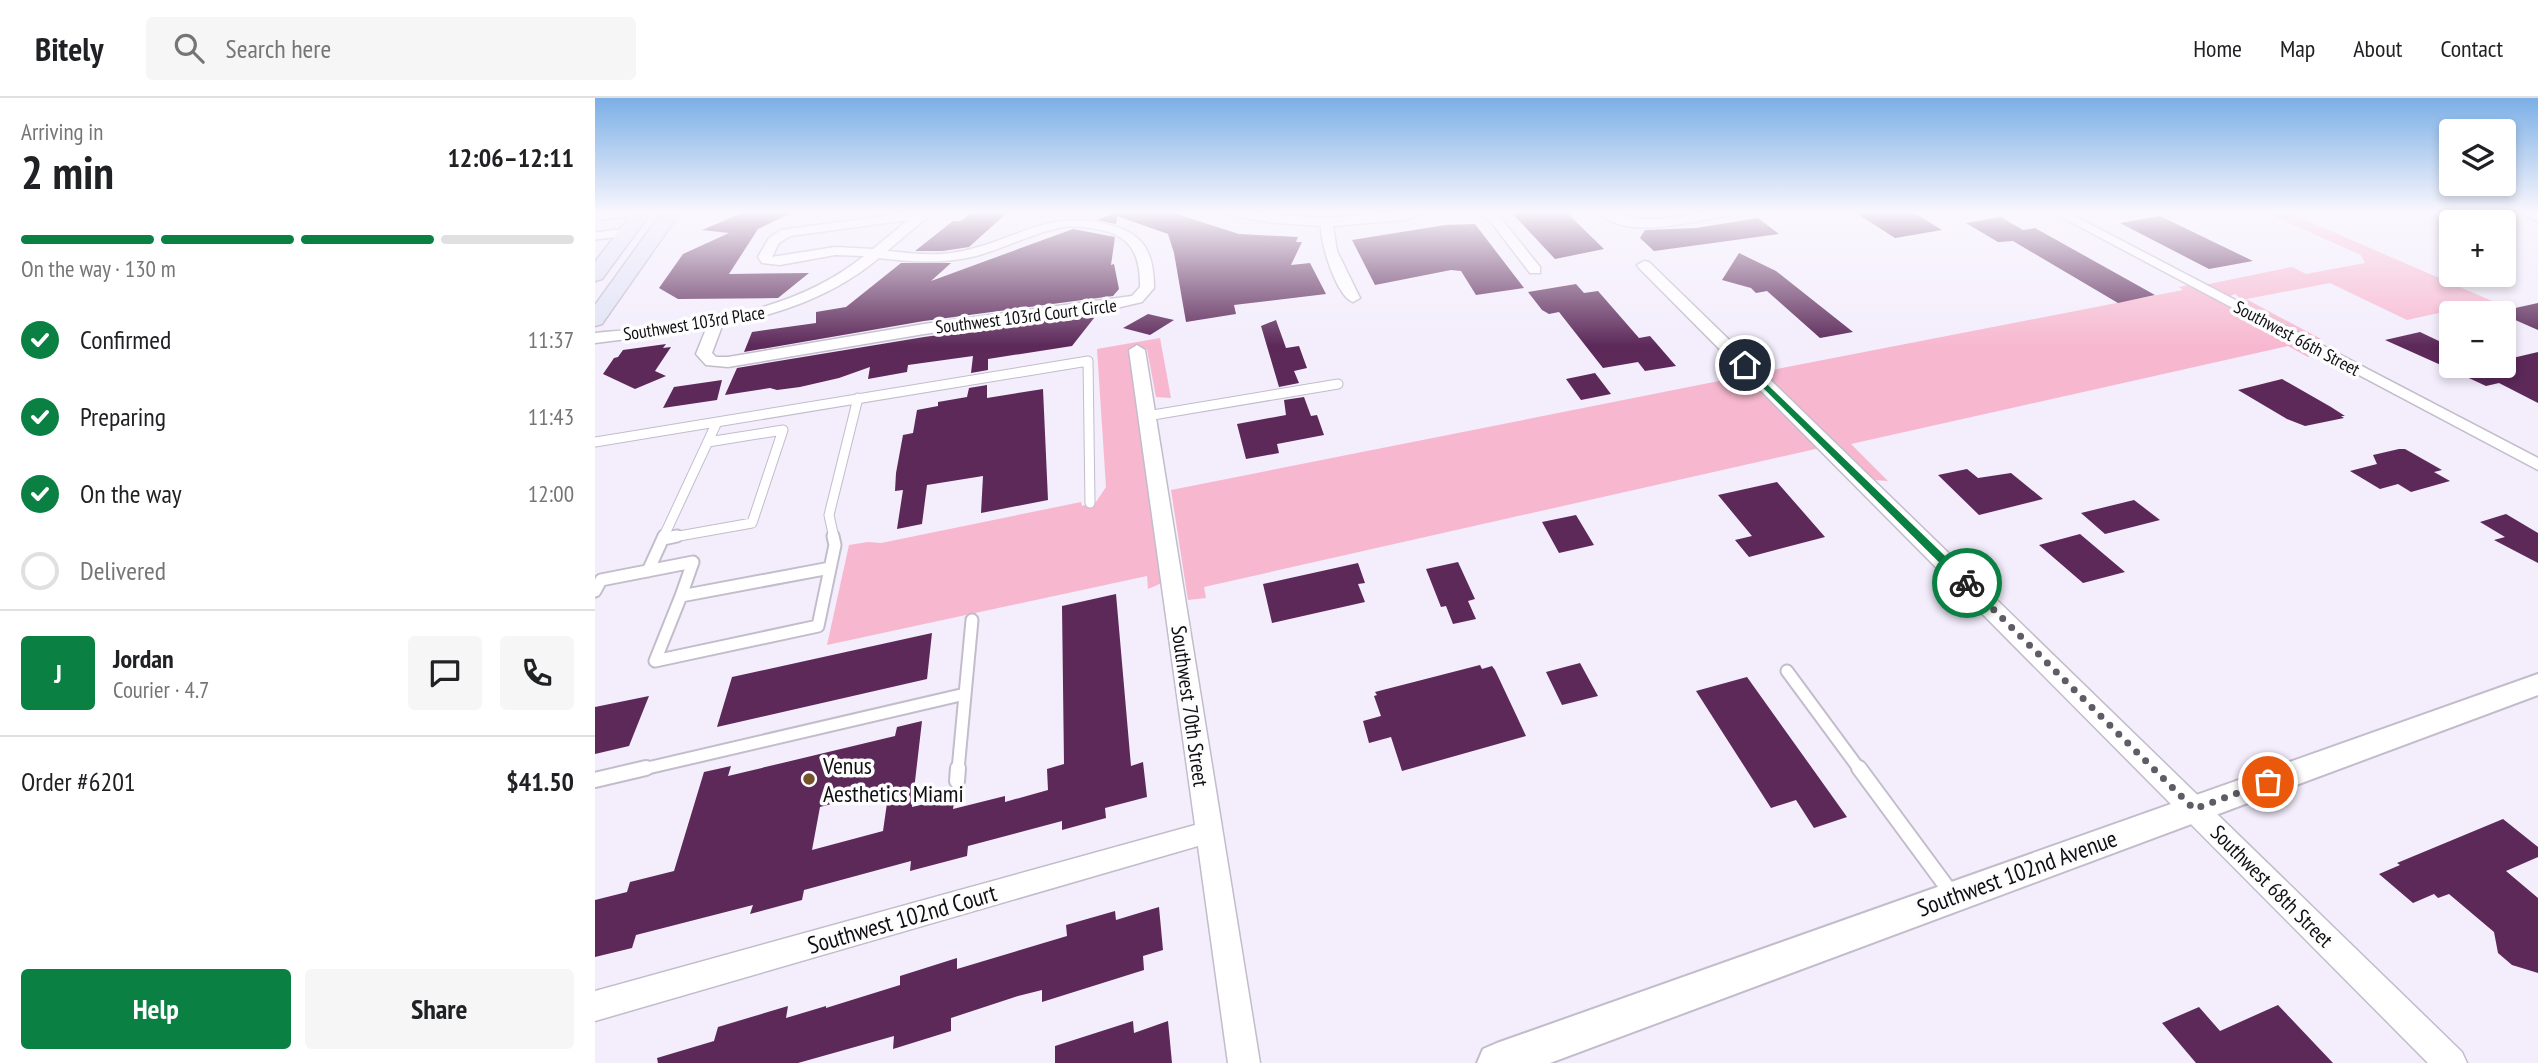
<!DOCTYPE html>
<meta charset="utf-8">
<style>
:root{--surface:#fff;--page:#f6f6f6;--text:#202124;--muted:#757577;--line:#e0e0e0;--accent:#0b8043}
body{margin:0;font-family:"PT Sans Narrow",sans-serif;background:var(--page);color:var(--text);height:100vh;display:flex;flex-direction:column;font-size:26px;white-space:nowrap}
*{box-sizing:border-box;margin:0}
p{font-size:23px;color:var(--muted)}
.icon{flex:none;width:38px;height:38px;fill:none;stroke:currentColor;stroke-width:2;stroke-linecap:round;stroke-linejoin:round}
.map{position:relative;flex:1;overflow:hidden}
.side{display:flex;flex-direction:column;background:var(--surface);width:595px}
.side>*{flex:none}
.fabs{position:absolute;left:1844px;top:21px;display:grid;gap:14px}
.fabs a{display:grid;place-items:center;width:77px;height:77px;border-radius:7px;background:var(--surface);box-shadow:0 4px 10px #0003;font-size:35px}
.pin{position:absolute;display:grid;place-items:center;width:60px;height:60px;color:#fff;margin:-30px;border:4px solid #fff;border-radius:50%;box-shadow:0 2px 7px #0007}
.courier{position:absolute;display:grid;place-items:center;width:70px;height:70px;margin:-35px;border:5px solid #0b8043;border-radius:50%;background:#fff;color:#222;box-shadow:0 2px 9px #0007}
.overview em{font-style:normal;font-weight:700}
.overview div{display:flex;flex-direction:column-reverse}
.overview{display:flex;align-items:center;justify-content:space-between;height:119px;padding:0 21px}
h1{font-size:46px;font-weight:700;line-height:52px}
.bar{display:grid;grid-template-columns:repeat(4,1fr);gap:10px 7px;align-content:center;height:84px;padding:0 21px}
.bar i{height:9px;border-radius:5px;background:var(--line)}
.bar .active{background:var(--accent)}
.bar p{grid-column:span 4}
.line{display:flex;align-items:center;gap:18px;padding:0 21px;border-top:2px solid var(--line)}
.line div{flex:1}
.round{display:grid;place-items:center;flex:none;width:74px;height:74px;border-radius:7px;background:var(--page)}
ol{padding:0 21px;list-style:none}
li{display:flex;align-items:center;gap:21px;height:77px}
li p{margin-inline-start:auto}
li .icon{padding:7px;border-radius:50%;background:var(--accent);color:#fff;stroke-width:4}
li:last-child{color:var(--muted)}
li i{width:38px;height:38px;border:4px solid var(--line);border-radius:50%}
.action{display:flex;gap:14px;margin-top:auto;padding:14px 21px}
.action a{flex:1;height:80px;border-radius:7px;background:var(--accent);color:#fff;font-size:28px;font-weight:700;line-height:80px;text-align:center}
.action a+a{background:var(--page);color:var(--text)}
header{display:flex;align-items:center;gap:42px;box-sizing:border-box;height:98px;padding:0 35px;background:var(--surface);border-bottom:2px solid var(--line)}
header strong{font-size:33px}
nav{display:flex;gap:38px;margin-inline-start:auto;font-size:24px}
.search{width:490px;height:63px;background:var(--page);display:flex;align-items:center;gap:18px;box-sizing:border-box;padding:0 24px;border-radius:7px;color:var(--muted);font-size:26px}
main{display:flex;flex:1;min-height:0}
.map>svg:first-child{display:block}
.green{fill:#f7b8cf}
.building{fill:#5c2959;fill-rule:evenodd}
.lines{fill:none;stroke-linecap:round;stroke-linejoin:round}
.service-far3-casing{stroke:#c2bccb;stroke-width:10}
.service-far2-casing{stroke:#c2bccb;stroke-width:11}
.service-far1-casing{stroke:#c2bccb;stroke-width:15}
.service-casing{stroke:#c2bccb;stroke-width:18}
.minor-casing{stroke:#c2bccb;stroke-width:3}
.tertiary-casing{stroke:#c2bccb;stroke-width:4}
.secondary-casing{stroke:#c2bccb;stroke-width:3}
.service-far3{stroke:#fff;stroke-width:7}
.service-far2{stroke:#fff;stroke-width:9}
.service-far1{stroke:#fff;stroke-width:11}
.service{stroke:#fff;stroke-width:14}
.minor{fill:#fff;fill-rule:evenodd}
.tertiary{fill:#fff;fill-rule:evenodd}
.secondary{fill:#e0e2f5;fill-rule:evenodd}
.route{fill:#0b8043}
.done{stroke:#5f5c65;stroke-width:7;stroke-dasharray:0 12.6}
.poi-dot{fill:#735329;stroke:#fdfdfd;stroke-width:2.5}
.labels{text-anchor:middle;dominant-baseline:central;stroke-width:7;stroke-linejoin:round;paint-order:stroke}
.far-street-label{font-size:18px;fill:#100e13;stroke:#fdfdfd}
.street-label{font-size:21px;fill:#100e13;stroke:#fdfdfd}
.near-poi-label{font-size:24px;fill:#100e13;stroke:#fdfdfd;text-anchor:start}
.near-street-label{font-size:24px;fill:#100e13;stroke:#fdfdfd}
</style>
<header>
<strong>Bitely</strong>
<div class="search"><svg class="icon" aria-label="search" viewBox="0 0 24 24"><circle cx="10" cy="10" r="6"/><path d="M15 15l6 6"/></svg>Search here</div>
<nav><a>Home</a><a>Map</a><a>About</a><a>Contact</a></nav>
</header>
<main>
<section class="side">
<div class="overview"><div><h1>2 min</h1><p>Arriving in</p></div><em>12:06–12:11</em></div>
<div class="bar"><i class="active"></i><i class="active"></i><i class="active"></i><i></i><p>On the way · 130 m</p></div>
<ol>
<li><svg class="icon" aria-label="check" viewBox="0 0 24 24"><path d="M5 12l5 5 9-10"/></svg>Confirmed<p>11:37</p></li>
<li><svg class="icon" aria-label="check" viewBox="0 0 24 24"><path d="M5 12l5 5 9-10"/></svg>Preparing<p>11:43</p></li>
<li><svg class="icon" aria-label="check" viewBox="0 0 24 24"><path d="M5 12l5 5 9-10"/></svg>On the way<p>12:00</p></li>
<li><i></i>Delivered</li>
</ol>
<div class="line" style="height:126px"><b class="round" style="background:var(--accent);color:#fff">J</b><div><b>Jordan</b><p>Courier · 4.7</p></div><a class="round"><svg class="icon" aria-label="chat" viewBox="0 0 24 24"><path d="M4 5h16v11H9l-5 4z"/></svg></a><a class="round"><svg class="icon" aria-label="phone" viewBox="0 0 24 24"><path d="M5 4h4l2 5-3 2q2 4 5 5l2-3 5 2v4C11 20 4 13 5 4z"/></svg></a></div>
<div class="line" style="height:91px"><div>Order #6201</div><b>$41.50</b></div>
<div class="action"><a>Help</a><a>Share</a></div>
</section>
<div class="map">
<svg width="1943" height="965" viewBox="0 0 1943 965">
<rect width="100%" height="100%" fill="#f3edfc"/>
<path class="green" d="M1667 113H1690L1897 203 1812 222 1735 185 1651 201 1726 241 1716 243 1644 205 1642 202 1644 199 1640 196 1633 199 1609 187 1697 169 1711 176 1770 165 1766 157Z
M1594 187 1720 255 1713 259 1693 248 1256 346 1293 383 1279 382 1172 279V273L1588 192 1584 189Z
M565 240 576 300 561 299 552 251H544L562 457 567 485 553 491 552 478 232 547 254 447 273 444 286 445 486 404 487 408 501 404 511 389 502 251Z
M1141 273 1149 274 1225 350 609 489 611 500 593 502 576 392 1139 280 1135 275Z"/>
<path class="building" d="M152 113H201L163 131 134 176 214 175 183 200 83 201 64 190 88 156 134 135 107 132Z
M378 113H414L374 149 348 153H320L358 123H366Z
M517 113H572L644 136 703 139 701 144H707L696 167 715 165 731 196 639 207 641 216 591 224 579 155 573 136 522 118 521 126 502 122 517 116Z
M915 113H970L1009 151 960 161Z
M1258 113H1316L1347 132 1300 140Z
M1565 118 1658 163 1614 171 1525 125Z
M1406 119 1428 132 1440 130 1560 197 1523 205 1418 143 1403 144 1371 125Z
M1163 120 1184 136 1059 153 1045 140 1050 132 1101 130Z
M880 126 929 190 881 197 866 173 856 172 780 187 757 142 850 127Z
M478 131 520 139 516 167 519 166 524 191 518 198 329 223 149 254 157 234 221 225V214L251 209 306 165H356L336 183Z
M1144 155 1181 173 1258 234 1225 240 1172 193 1161 195 1156 190 1127 182Z
M981 186 989 195 1003 193 1044 240 1055 238 1081 268 1050 273 1043 264 1008 270 964 214 954 216 947 212 933 194Z
M1943 205V232L1902 214Z
M503 215 477 248 393 261V272L376 275 378 258 313 267 312 274 273 281 275 269 244 280 205 289 182 292 175 290 130 297 142 270 329 239Z
M553 216 579 222 555 237 528 230Z
M681 222 691 250 704 248 712 270 699 273 704 285 684 289 666 228Z
M1825 234 1846 244 1857 241V272L1790 242Z
M71 246 68 250 76 249 60 273 71 278 40 291 8 276 19 260 23 259 28 252Z
M1943 254V305L1904 285 1891 288 1861 274 1886 268H1909V262Z
M1000 275 1016 296 986 302 971 281Z
M1687 281 1736 309 1750 318H1746L1749 320 1710 328 1692 321 1643 292Z
M127 282 122 302 68 310 79 289Z
M392 287V300L448 291 453 402 386 415 388 378 332 387 327 426 302 431 308 392 300 393 301 375 308 337 318 335 322 312 343 308V304L372 299 374 290Z
M709 299 716 318 722 317 729 337 682 346 684 355 651 361 642 326 691 317 689 302Z
M1804 351H1810L1847 372 1839 374 1855 383 1816 394 1803 386 1785 391 1755 373 1782 366 1778 357Z
M1372 371 1383 380 1416 375 1448 401 1384 417 1343 377Z
M1182 384 1230 439 1154 459 1140 442 1157 438 1123 397Z
M1539 402 1565 422 1510 436 1486 415Z
M1911 416 1943 435V465L1899 442 1910 439 1885 424Z
M981 417 999 447 964 455 947 424Z
M1485 436 1530 474 1488 485 1444 447Z
M863 464 880 501 873 503 881 521 858 526 851 508 846 509 831 471Z
M763 465 770 485 763 486 770 504 677 525 668 486Z
M521 496 536 668 548 664 552 699 510 710 511 720 467 732V723L373 748 372 758 315 773 316 763 209 792 207 802 155 816 158 807 41 837 37 850 0 859V802L32 794 35 784 79 773 109 674 136 668 133 678 300 638 302 629 327 623 317 709 360 699 358 711 410 698V704L453 692 452 671 469 666 467 508ZM294 691 288 733 217 752 225 709Z
M337 535 332 581 122 629 137 579Z
M985 565 1003 598 967 607 951 574Z
M885 567 887 571 897 568 900 572 931 638 807 673 796 639 774 645 768 623 786 618 779 598 782 597 780 594Z
M1152 579 1252 719 1219 730 1201 702 1176 710 1101 593Z
M54 598 34 648 0 656V609Z
M1908 721 1943 749V759L1911 773 1943 800V875L1917 867 1903 855 1899 834 1854 796 1843 800 1839 796 1818 805 1784 776 1805 767 1802 765Z
M564 809 568 852 548 858 549 872 447 904V892L423 898 356 920V933L298 951 299 938 203 965H63L62 960 119 943 123 929 193 908 191 920 231 908V910L305 887V878L362 860V871L472 838 471 827 520 813 521 822Z
M1683 907 1738 965H1601L1567 925 1604 909 1625 933Z
M538 923 539 935 573 923 577 965H460V948Z"/>
<g class="lines">
<g class="service-far3-casing">
<path id="service-far3" d="M6 118 48 114
M0 138 32 134"/>
</g>
<g class="service-far2-casing">
<path id="service-far2" d="M552 318 743 286
M0 344 493 263 495 405
M68 440 122 324
M73 440 157 425 188 332 113 344
M239 440 234 417 263 300"/>
</g>
<g class="service-far1-casing">
<path id="service-far1" d="M68 441 82 438
M235 470 86 498 60 563 223 528 240 447 238 438
M53 473 69 438
M0 493 6 482 98 464 86 498
M1192 573 1265 672
M44 672 370 596
M363 672 377 522"/>
</g>
<g class="service-casing">
<path id="service" d="M1264 670 1357 796
M0 682 51 670
M362 683 363 670"/>
</g>
<g class="minor-casing">
<path id="minor" d="M325 113 336 116 292 153C313 155 335 158 356 155 420 146 450 107 521 129 552 138 559 160 559 190L547 204 517 211 329 236 133 269 111 267 101 256 111 231 0 245V235C94 226 193 219 269 158L240 157 185 167 167 165 163 159 174 140 186 132ZM313 122 278 151 240 149 177 159 184 145 195 138ZM474 128C520 131 546 138 545 189L537 198 329 226 133 259H121L117 255 127 228C186 215 237 199 284 160 317 164 348 166 381 158 413 149 441 133 474 128Z
M625 113 728 120 838 113 808 122 738 128 742 153 765 200 758 204C742 199 725 145 726 128L680 125 627 116Z
M883 113H897L904 118 945 169V175H935L896 124Z
M1002 113C1019 113 1033 121 1051 121 1081 122 1110 112 1140 113L1134 117C1098 123 1030 144 1002 113Z
M1455 113H1470L1943 360V372Z
M1049 163 1054 164 1867 954 1872 965H1833L1044 170 1042 167Z
M542 247 550 252 665 965H633L603 748 0 923V893L600 727 534 252Z"/>
</g>
<g class="tertiary-casing">
<path id="tertiary" d="M1922 113H1943V123Z
M1943 576V597L955 965H882L888 951 902 945Z"/>
</g>
<g class="secondary-casing">
<path id="secondary" d="M39 113H57L7 181 0 183V164Z
M68 113H86L7 226 0 228V207Z"/>
</g>
<use href="#service-far3" class="service-far3"/>
<use href="#service-far2" class="service-far2"/>
<use href="#service-far1" class="service-far1"/>
<use href="#service" class="service"/>
<use href="#minor" class="minor"/>
<use href="#tertiary" class="tertiary"/>
<use href="#secondary" class="secondary"/>
</g>
<linearGradient id="sky" x2="0" y2="1"><stop stop-color="#7bafe6"/><stop offset="0.46" stop-color="#faf7fe"/><stop offset="1" stop-color="#faf7fe" stop-opacity="0"/></linearGradient>
<rect width="1943" height="248" fill="url(#sky)"/>
<path class="route" d="M1150 265 1376 483V488H1368L1147 269Z"/>
<g class="lines">
<path class="done" d="M1372 485 1599 711 1673 684"/>
</g>
<circle class="poi-dot" cx="214" cy="681" r="7"/>
<g class="labels">
<g class="far-street-label">
<text transform="translate(431 218) rotate(-7)">Southwest 103rd Court Circle</text>
<text transform="translate(99 225) rotate(-9)">Southwest 103rd Place</text>
<text transform="translate(1702 240) rotate(28)">Southwest 66th Street</text>
</g>
<g class="street-label">
<text transform="translate(595 608) rotate(82)">Southwest 70th Street</text>
<text transform="translate(1677 788) rotate(45)">Southwest 68th Street</text>
</g>
<g class="near-poi-label">
<text x="228" y="667">Venus<tspan x="228" dy="28">Aesthetics Miami</tspan></text>
</g>
<g class="near-street-label">
<text transform="translate(1422 775) rotate(-20)">Southwest 102nd Avenue</text>
<text transform="translate(307 821) rotate(-16)">Southwest 102nd Court</text>
</g>
</g>
</svg>
<div class="fabs">
<a><svg class="icon" aria-label="layers" viewBox="0 0 24 24"><path d="M12 4l9 5-9 5-9-5zM3 14l9 5 9-5"/></svg></a>
<a>+</a>
<a>−</a>
</div>
<div class="pin" style="left:1673px;top:684px;background:#ea580c"><svg class="icon" aria-label="bag" viewBox="0 0 24 24"><path d="M5 8h14l-1 12H6zM9 8a3 3 0 0 1 6 0"/></svg></div>
<div class="pin" style="left:1150px;top:267px;background:#1f2937"><svg class="icon" aria-label="home" viewBox="0 0 24 24"><path d="M3 11l9-7 9 7M6 9v11h12V9"/></svg></div>
<div class="courier" style="left:1372px;top:485px"><svg class="icon" aria-label="bike" viewBox="0 0 24 24"><circle cx="6" cy="16" r="4"/><circle cx="18" cy="16" r="4"/><path d="M6 16l4-8h5l3 8M10 8l3 8H6M13 5h3"/></svg></div>
</div>
</main>
